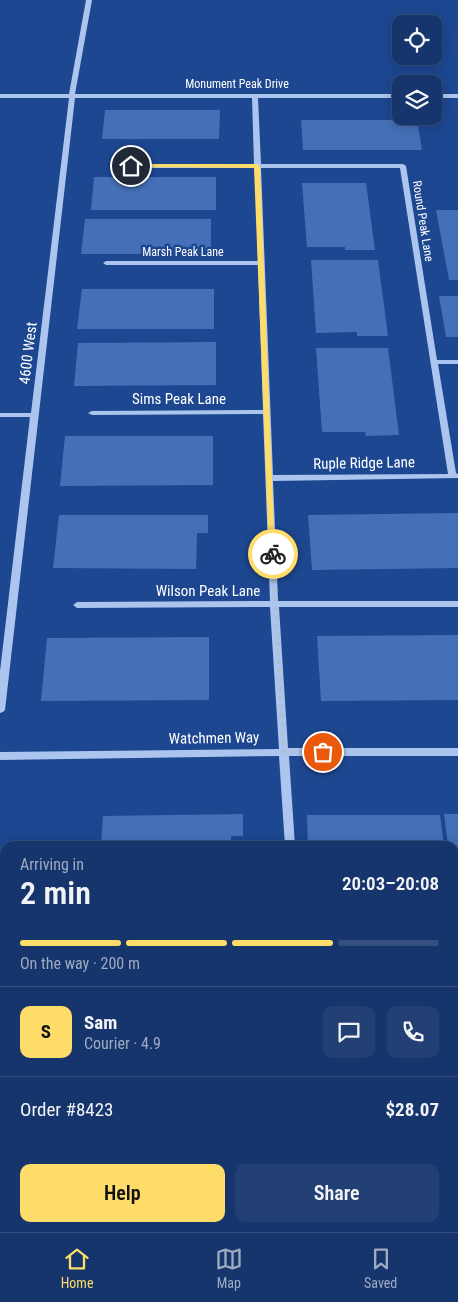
<!DOCTYPE html>
<meta charset="utf-8">
<style>
:root{--surface:#16356c;--page:#234074;--text:#f1f3f6;--muted:#9eabc2;--line:#35507f;--accent:#fddc6a}
body{margin:0;font-family:"Roboto Condensed",sans-serif;background:var(--page);color:var(--text);height:100vh;display:flex;flex-direction:column;font-size:19px;white-space:nowrap}
*{box-sizing:border-box;margin:0}
p{font-size:16px;color:var(--muted)}
.icon{flex:none;width:28px;height:28px;fill:none;stroke:currentColor;stroke-width:2;stroke-linecap:round;stroke-linejoin:round}
.map{position:relative;flex:1;overflow:hidden}
.sheet{position:absolute;left:0px;top:841px;width:459px;height:391px;display:flex;flex-direction:column;background:var(--surface);border-radius:15px 15px 0 0;box-shadow:0 2px 12px #0003,0 0 0 1px var(--line)}
.sheet>*{flex:none}
.buttons{position:absolute;left:392px;top:15px;display:grid;gap:10px}
.buttons a{display:grid;place-items:center;width:50px;height:50px;border-radius:10px;background:var(--surface);box-shadow:0 2px 12px #0003,0 0 0 1px var(--line);font-size:25px}
.pin{position:absolute;display:grid;place-items:center;width:42px;height:42px;color:#fff;margin:-21px;border:2px solid #fff;border-radius:50%;box-shadow:0 1px 5px #0007}
.courier{position:absolute;display:grid;place-items:center;width:50px;height:50px;margin:-25px;border:4px solid #fddc6a;border-radius:50%;background:#fff;color:#222;box-shadow:0 1px 6px #0007}
.headline em{font-style:normal;font-weight:600}
.headline div{display:flex;flex-direction:column-reverse}
.headline{display:flex;align-items:center;justify-content:space-between;height:85px;padding:0 20px}
h1{font-size:32px;font-weight:600;line-height:38px}
.bar{display:grid;grid-template-columns:repeat(4,1fr);gap:8px 5px;align-content:center;height:60px;padding:0 20px}
.bar i{height:6px;border-radius:4px;background:var(--line)}
.bar .on{background:var(--accent)}
.bar p{grid-column:span 4}
.line{display:flex;align-items:center;gap:12px;padding:0 20px;border-top:1px solid var(--line)}
.line div{flex:1}
.round{display:grid;place-items:center;flex:none;width:52px;height:52px;border-radius:10px;background:var(--page)}
.action{display:flex;gap:10px;margin-top:auto;padding:10px 20px}
.action a{flex:1;height:58px;border-radius:10px;background:var(--accent);color:#111;font-size:20px;font-weight:600;line-height:58px;text-align:center}
.action a+a{background:var(--page);color:var(--text)}
.dock{display:flex;justify-content:space-around;align-items:center;height:70px;border-top:1px solid var(--line);background:var(--surface);font-size:14px;color:var(--muted)}
.dock a{display:grid;justify-items:center;gap:2px}
.dock .on{color:var(--accent)}
.map>svg:first-child{display:block}
.green{fill:#3060ad}
.building{fill:#4570b7}
.lines{fill:none;stroke-linecap:round;stroke-linejoin:round}
.minor{fill:#acc5ee;fill-rule:evenodd}
.route{fill:#fddc6a}
.done{stroke:#b0bfd8;stroke-width:5;stroke-dasharray:0 9}
.labels{text-anchor:middle;dominant-baseline:central;stroke-width:5;stroke-linejoin:round;paint-order:stroke}
.far-street-label{font-size:12px;fill:#fff;stroke:#1d4790}
.street-label{font-size:15px;fill:#fff;stroke:#1d4790}
</style>
<div class="map">
<svg width="458" height="1232" viewBox="0 0 458 1232">
<rect width="100%" height="100%" fill="#1d4790"/>
<path class="green" d="M454 1127H458V1232H38L39 1228H454Z"/>
<path class="building" d="M105 110H220L219 139H102Z
M301 120H417L422 150H303Z
M94 177H216V210H91Z
M302 183H366L375 250H345V247H307Z
M436 210H458V280H449Z
M85 219H211V254H81Z
M311 260H378L388 336H357V332L316 333Z
M82 289H214V329H77Z
M439 296H458V337H446Z
M216 342V385L74 386 78 343Z
M316 348H388L399 435 366 436 365 432H322Z
M65 436H213V485L60 486Z
M458 513V568L312 570 308 515Z
M59 515H208V533H197L196 569 53 568Z
M458 635V700L321 701 317 636Z
M209 637V700L41 701 47 638Z
M243 814V836H231V846H101L103 816Z
M444 814H458V893L454 892V846H448Z
M307 815H440L444 846H308Z"/>
<g class="lines">
<path class="minor" d="M86 0H92L75 94H401V98H258L261 164H403L406 166 437 360H458V364H438L456 473 458 474V478L273 481 278 601H458V607H279L288 748H458V756H289L295 846H285L279 756 0 760V752L279 749 270 607 77 608 73 605 77 602 270 601 263 414 92 415 88 413 92 411 263 410 258 265H106L103 263 106 261H258L255 168H113L110 166 113 164H254L252 98H75L5 710 3 712 0 713V671L30 417H0V413H31L69 98H0V94H69ZM261 168H400L448 474 273 475Z
M434 94H458V98H434Z
M454 940H458V948H454Z"/>
</g>
<path class="route" d="M131 164H257L260 166 275 556 269 554 254 168 129 167Z"/>
<g class="lines">
<path class="done" d="M273 554 284 752H323"/>
</g>
<g class="labels">
<g class="far-street-label">
<text x="237" y="84">Monument Peak Drive</text>
<text transform="translate(423 221) rotate(81)">Round Peak Lane</text>
<text x="183" y="252">Marsh Peak Lane</text>
</g>
<g class="street-label">
<text transform="translate(28 353) rotate(-83)">4600 West</text>
<text x="179" y="399">Sims Peak Lane</text>
<text transform="translate(364 463) rotate(-1)">Ruple Ridge Lane</text>
<text x="208" y="591">Wilson Peak Lane</text>
<text transform="translate(214 738) rotate(-1)">Watchmen Way</text>
</g>
</g>
</svg>
<div class="buttons">
<a><svg class="icon" aria-label="locate" viewBox="0 0 24 24"><circle cx="12" cy="12" r="6"/><path d="M12 2v4M12 18v4M2 12h4M18 12h4"/></svg></a>
<a><svg class="icon" aria-label="layers" viewBox="0 0 24 24"><path d="M12 4l9 5-9 5-9-5zM3 14l9 5 9-5"/></svg></a>
</div>
<div class="pin" style="left:323px;top:752px;background:#ea580c"><svg class="icon" aria-label="bag" viewBox="0 0 24 24"><path d="M5 8h14l-1 12H6zM9 8a3 3 0 0 1 6 0"/></svg></div>
<div class="pin" style="left:131px;top:166px;background:#1f2937"><svg class="icon" aria-label="home" viewBox="0 0 24 24"><path d="M3 11l9-7 9 7M6 9v11h12V9"/></svg></div>
<div class="courier" style="left:273px;top:554px"><svg class="icon" aria-label="bike" viewBox="0 0 24 24"><circle cx="6" cy="16" r="4"/><circle cx="18" cy="16" r="4"/><path d="M6 16l4-8h5l3 8M10 8l3 8H6M13 5h3"/></svg></div>
<section class="sheet">
<div class="headline"><div><h1>2 min</h1><p>Arriving in</p></div><em>20:03–20:08</em></div>
<div class="bar"><i class="on"></i><i class="on"></i><i class="on"></i><i></i><p>On the way · 200 m</p></div>
<div class="line" style="height:90px"><b class="round" style="background:var(--accent);color:#111">S</b><div><b>Sam</b><p>Courier · 4.9</p></div><a class="round"><svg class="icon" aria-label="chat" viewBox="0 0 24 24"><path d="M4 5h16v11H9l-5 4z"/></svg></a><a class="round"><svg class="icon" aria-label="phone" viewBox="0 0 24 24"><path d="M5 4h4l2 5-3 2q2 4 5 5l2-3 5 2v4C11 20 4 13 5 4z"/></svg></a></div>
<div class="line" style="height:65px"><div>Order #8423</div><b>$28.07</b></div>
<div class="action"><a>Help</a><a>Share</a></div>
</section>
</div>
<nav class="dock">
<a class="on"><svg class="icon" aria-label="home" viewBox="0 0 24 24"><path d="M3 11l9-7 9 7M6 9v11h12V9"/></svg>Home</a>
<a><svg class="icon" aria-label="map" viewBox="0 0 24 24"><path d="M3 6l6-2 6 2 6-2v14l-6 2-6-2-6 2zM9 4v14M15 6v14"/></svg>Map</a>
<a><svg class="icon" aria-label="saved" viewBox="0 0 24 24"><path d="M7 4h10v16l-5-4-5 4z"/></svg>Saved</a>
</nav>
